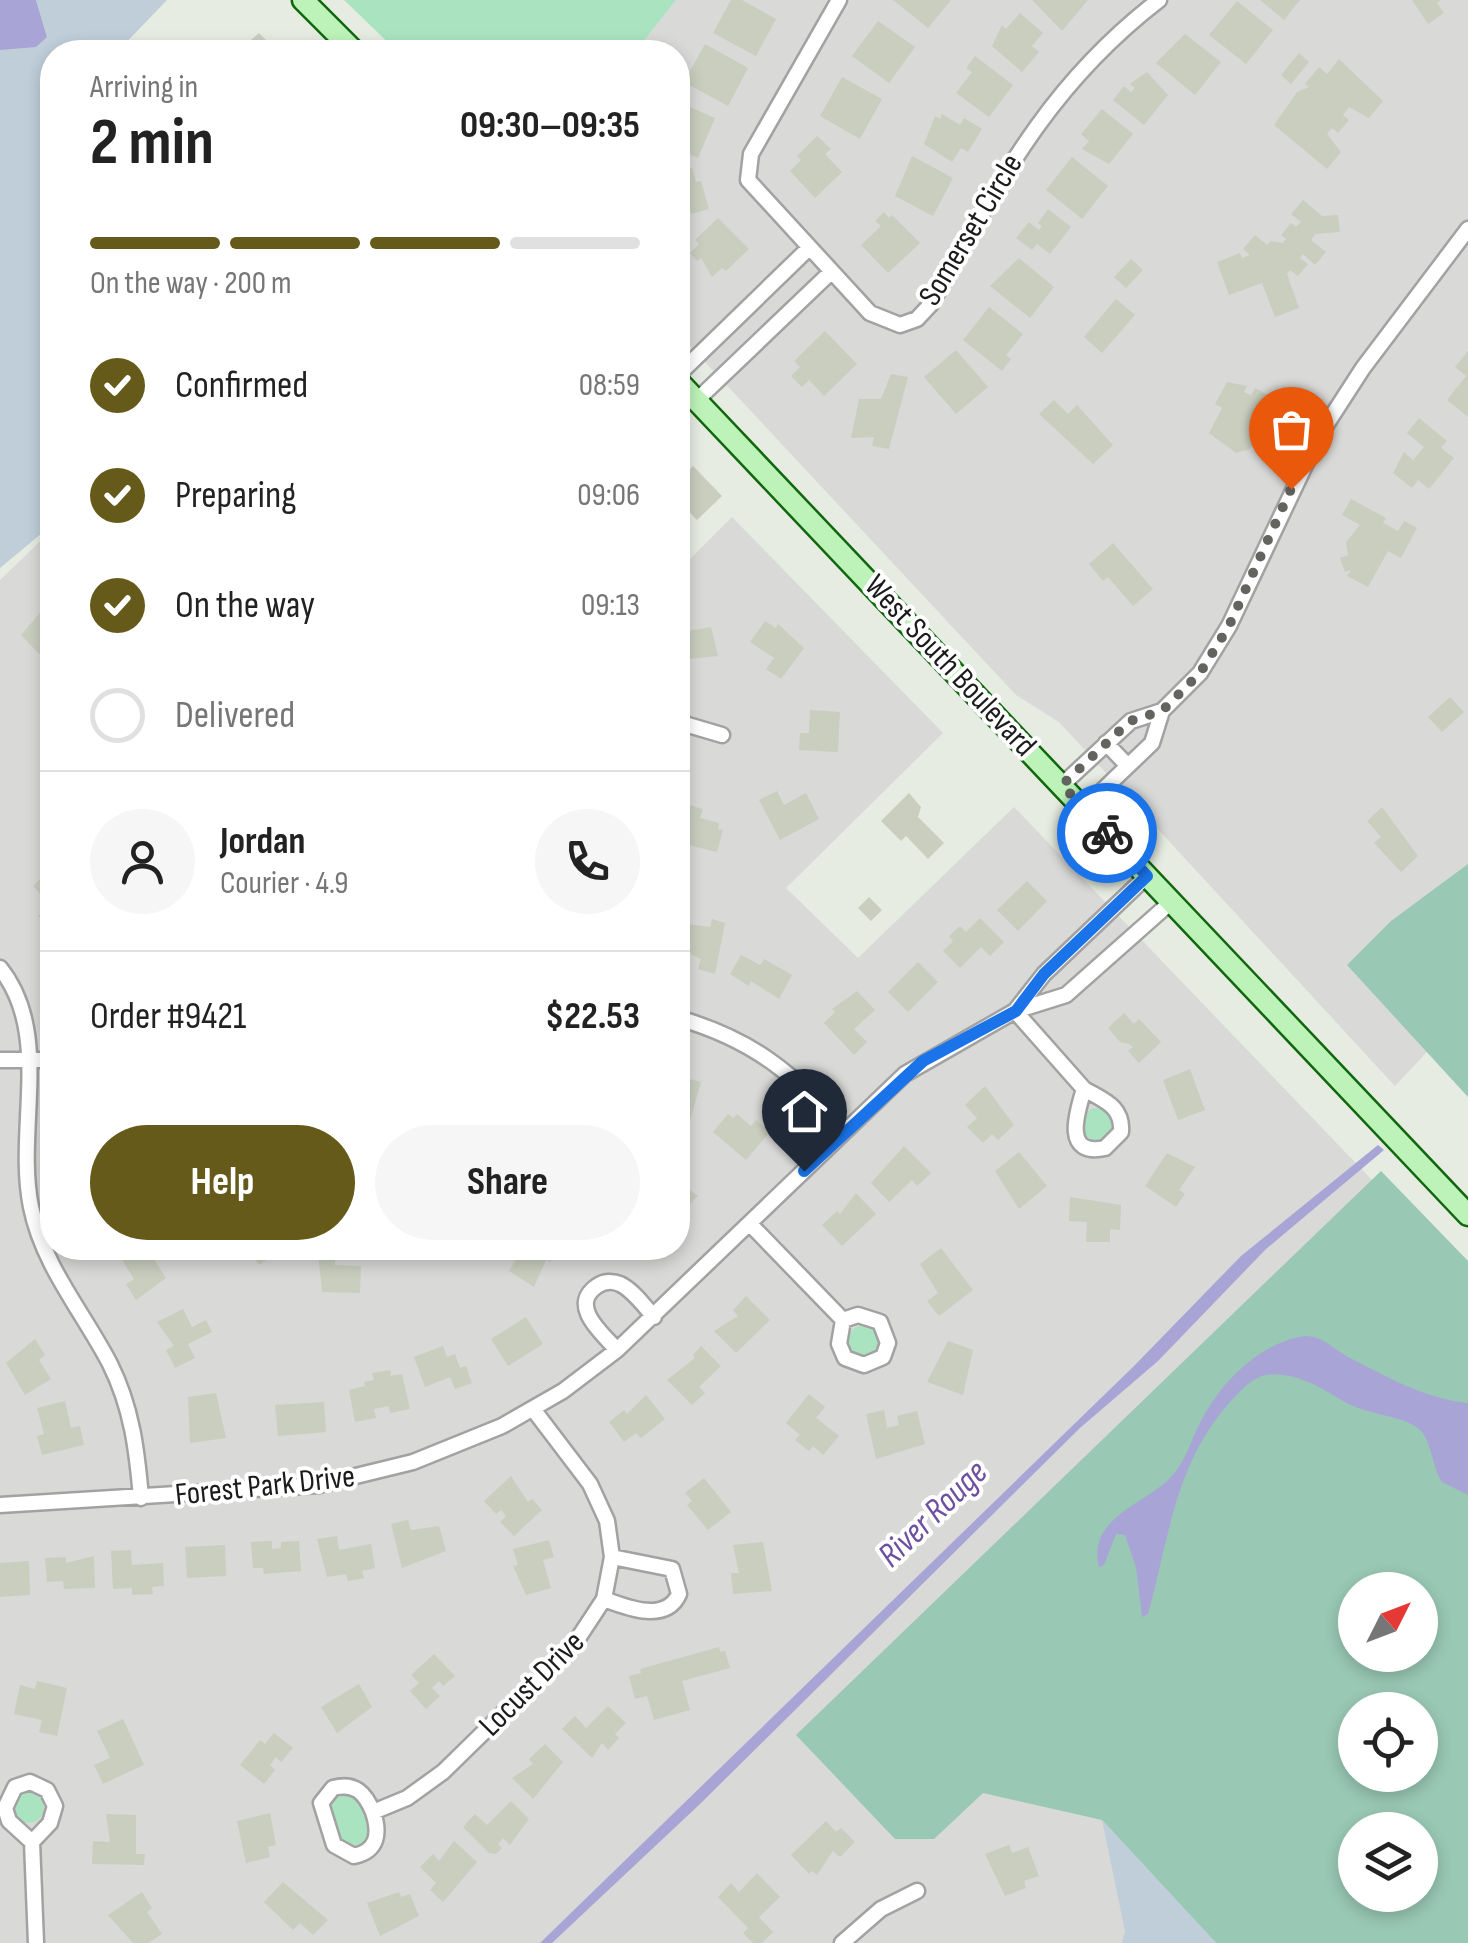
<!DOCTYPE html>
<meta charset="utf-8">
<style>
:root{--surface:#fff;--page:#f6f6f6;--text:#222;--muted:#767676;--line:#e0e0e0;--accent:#655a1a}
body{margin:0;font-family:"Sofia Sans Condensed",sans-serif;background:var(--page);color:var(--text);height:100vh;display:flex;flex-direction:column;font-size:38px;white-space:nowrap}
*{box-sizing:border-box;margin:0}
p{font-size:32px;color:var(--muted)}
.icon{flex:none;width:55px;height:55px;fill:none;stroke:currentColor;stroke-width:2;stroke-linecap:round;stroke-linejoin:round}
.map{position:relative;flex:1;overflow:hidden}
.side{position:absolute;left:40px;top:40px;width:650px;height:1220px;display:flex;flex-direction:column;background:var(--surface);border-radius:40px;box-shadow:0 5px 15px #0003}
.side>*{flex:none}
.needle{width:65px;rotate:48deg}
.buttons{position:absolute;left:1338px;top:1572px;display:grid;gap:20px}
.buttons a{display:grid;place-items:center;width:100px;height:100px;border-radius:50%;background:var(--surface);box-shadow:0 5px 15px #0003;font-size:50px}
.pin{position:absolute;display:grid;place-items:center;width:85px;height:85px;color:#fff;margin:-102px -42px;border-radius:50% 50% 50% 0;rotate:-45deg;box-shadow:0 0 10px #0007}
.pin .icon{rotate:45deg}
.courier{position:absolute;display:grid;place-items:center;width:100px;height:100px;margin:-50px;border:8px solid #1a73e8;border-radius:50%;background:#fff;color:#222;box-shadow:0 2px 12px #0007}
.overview em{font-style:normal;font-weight:700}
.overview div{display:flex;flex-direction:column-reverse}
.overview{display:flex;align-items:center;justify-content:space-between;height:170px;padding:0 50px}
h1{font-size:65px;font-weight:700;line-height:75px}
.bar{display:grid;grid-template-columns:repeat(4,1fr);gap:15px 10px;align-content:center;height:120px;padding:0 50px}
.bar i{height:12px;border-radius:8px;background:var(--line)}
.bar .on{background:var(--accent)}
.bar p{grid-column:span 4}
.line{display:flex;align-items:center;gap:25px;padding:0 50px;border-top:2px solid var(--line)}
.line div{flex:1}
.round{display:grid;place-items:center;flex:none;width:105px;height:105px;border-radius:52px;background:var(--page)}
ol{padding:0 50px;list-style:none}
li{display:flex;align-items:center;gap:30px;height:110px}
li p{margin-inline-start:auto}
li .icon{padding:10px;border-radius:50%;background:var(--accent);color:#fff;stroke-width:4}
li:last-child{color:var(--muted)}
li i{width:55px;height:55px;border:5px solid var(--line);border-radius:50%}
.cta{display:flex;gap:20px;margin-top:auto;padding:20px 50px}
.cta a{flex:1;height:115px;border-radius:60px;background:var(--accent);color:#fff;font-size:40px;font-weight:700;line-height:115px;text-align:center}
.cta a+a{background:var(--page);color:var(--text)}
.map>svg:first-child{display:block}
.residential{fill:#d9d9d8;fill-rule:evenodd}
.grass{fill:#aae3bf}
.forest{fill:#99c8b4;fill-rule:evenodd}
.wetland{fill:#bfced9}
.water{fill:#a9a4d6}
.building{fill:#c9cebf}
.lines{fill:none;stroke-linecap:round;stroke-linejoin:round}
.minor-casing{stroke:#a2a2a2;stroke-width:19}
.secondary-casing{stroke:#10670d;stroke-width:25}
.minor{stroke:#fff;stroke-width:14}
.secondary{stroke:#bdf3b8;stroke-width:20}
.done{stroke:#626460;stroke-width:10;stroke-dasharray:0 18}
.route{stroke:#1a73e8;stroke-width:12}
.labels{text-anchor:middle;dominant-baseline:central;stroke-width:8;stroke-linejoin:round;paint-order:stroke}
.street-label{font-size:32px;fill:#1b1b1b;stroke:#fff}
.water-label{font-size:35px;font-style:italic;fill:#6e50a2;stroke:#fff}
</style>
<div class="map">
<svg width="1468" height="1943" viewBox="0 0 1468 1943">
<rect width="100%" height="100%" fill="#e6ece1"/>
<path class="residential" d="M676 0H1468V1008L1395 1086 1059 722 1016 695 678 333V52H635Z
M732 517 943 733 786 888 858 958 1014 807 1468 1280V1943H0V580L52 530V1248H678V571ZM1355 1590H1420V1655H1355ZM1355 1710H1420V1775H1355ZM1355 1830H1420V1895H1355Z"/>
<path class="grass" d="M344 0H676L635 52H398Z
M1081 1124a16 16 0 1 1 32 0a16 16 0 1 1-32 0Z
M848 1341a16 16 0 1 1 32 0a16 16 0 1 1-32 0Z
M14 1808a15 15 0 1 1 30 0a15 15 0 1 1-30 0Z
M348 1794C362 1800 372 1825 366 1840L355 1847 340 1838 330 1811 334 1799Z"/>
<path class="forest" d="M1468 864V1097L1347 965 1391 921Z
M1381 1171 1468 1261V1943H1216L1102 1820 983 1793 934 1839H895L796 1735ZM1355 1590H1420V1655H1355ZM1355 1710H1420V1775H1355ZM1355 1830H1420V1895H1355Z"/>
<path class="wetland" d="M36 0H167L117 52H52V162L46 184 52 194V479L42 533 0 568V50L47 37Z
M1102 1820 1216 1943H1122L1125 1931Z"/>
<path class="water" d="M0 0H36L47 37 36 47 0 50Z
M1378 1145 1384 1150 1266 1249 1158 1361 1080 1428 700 1804 552 1943H540L1134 1366 1241 1256Z
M1304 1336C1325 1336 1333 1350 1352 1359 1389 1378 1426 1399 1468 1403V1495L1442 1482C1432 1467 1433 1447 1422 1432 1410 1416 1366 1415 1345 1402 1322 1388 1295 1371 1267 1375 1252 1377 1240 1391 1230 1402 1175 1463 1169 1538 1148 1614L1142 1617 1136 1567 1125 1535 1116 1534 1104 1565 1099 1567C1086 1514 1152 1504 1176 1471 1187 1457 1192 1438 1200 1423 1219 1384 1259 1343 1304 1336Z"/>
<path class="building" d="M731 0H742L776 19 756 56 713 33Z
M893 0H951L928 28Z
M1032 0H1088L1062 31Z
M1260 0H1300L1284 20Z
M1412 0H1441L1437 3 1444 13 1428 24Z
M1237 1 1273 30 1246 64 1209 35Z
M1020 13 1043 33 1032 46 1039 52 1022 72 992 46 1002 25 1006 29Z
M878 21 915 47 889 83 852 56Z
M259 33 273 47 267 52H237Z
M1185 34 1221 62 1195 95 1156 63Z
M705 44 748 68 728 106 684 82Z
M1299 53 1309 62 1291 84 1281 75Z
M975 56 1013 85 989 117 956 93 972 72 966 68Z
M1339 59 1383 101 1369 118 1349 107 1343 115 1349 120 1338 133 1332 128 1327 134 1341 152 1327 169 1274 125 1297 92 1309 87 1305 84 1319 67 1327 74Z
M1147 72 1168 95 1144 125 1113 100 1124 86 1131 92 1135 88 1130 84Z
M842 77 882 99 860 139 820 116Z
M678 102 715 118 698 158 678 149Z
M1102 109 1133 134 1109 164 1082 149 1089 141 1081 134Z
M942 114 960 125 964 118 982 129 968 152 961 148 952 162 924 144 935 116 940 119Z
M817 136 831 149 825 154 842 172 815 198 790 171 801 160 797 156Z
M912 156 953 178 933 216 895 196Z
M1072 157 1108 186 1082 219 1046 190Z
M692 168 696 182 701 181 709 209 691 214 689 206 678 209V171Z
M1303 200 1322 216 1338 215 1340 232 1315 234 1311 240 1326 252 1315 265 1303 254 1300 258 1308 264 1298 276 1290 270 1287 274 1299 308 1275 317 1262 283 1229 295 1217 262 1240 253 1242 258 1250 255 1243 249 1255 235 1267 245 1271 241 1283 243 1286 239 1281 235 1291 223 1296 227 1301 222 1291 214Z
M1048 209 1071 227 1050 254 1037 244 1032 250 1016 238 1029 222 1039 230 1042 226 1038 223Z
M884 212 889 218 892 215 920 243 888 273 861 245 881 226 875 221Z
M718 218 749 249 726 271 722 268 712 277 701 258 697 261 690 253 699 244 695 240Z
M1019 258 1054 287 1030 318 990 286Z
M1131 259 1143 270 1126 288 1114 277Z
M1116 299 1135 315 1102 353 1084 337Z
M989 307 1023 334 1006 355 1011 359 1002 371 963 340Z
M825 331 857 364 824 396 809 380 802 387 791 376 800 367 794 361Z
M956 350 988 387 956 414 924 377Z
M1468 351V417L1447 400 1466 376 1455 367Z
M891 374 908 377 889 449 872 446 874 437 851 438 859 399H881Z
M1227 382 1247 386 1244 392 1251 395 1255 388 1289 407 1278 427 1266 421 1250 449 1236 453 1209 433 1222 408 1215 404Z
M1054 400 1068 414 1077 405 1113 445 1093 464 1039 414Z
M1419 418 1447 441 1441 448 1454 458 1429 489 1418 480 1412 488 1393 473 1404 452 1413 460 1424 447 1407 433Z
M693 466 722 496 697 520 678 500 681 488 678 481Z
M1351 499 1386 518 1383 523 1398 531 1404 521 1417 528 1401 558 1388 551 1368 587 1347 576 1351 570 1345 572 1340 558 1348 555 1346 542 1360 525 1342 515Z
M1113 543 1153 589 1133 606 1108 577 1103 581 1089 564Z
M51 600 52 659 48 655 44 659 21 635Z
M765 621 776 628 778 624 804 648 781 679 766 669 774 658 750 642Z
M711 627 718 656 678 660V633Z
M1450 697 1464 712 1442 732 1428 717Z
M810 710 840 712 838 752 799 750 800 733H809Z
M777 791 784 805 806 793 819 819 780 840 759 800Z
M909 793 921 807 918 817 944 843 928 859 906 836 901 841 881 821Z
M685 804 703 809 700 818 719 823 718 829 723 830 717 852 680 843Z
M1382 807 1418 856 1401 872 1374 843 1381 837 1367 821Z
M52 867V931L38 916 50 905 33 886Z
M1027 881 1047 901 1018 931 997 910Z
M869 897 882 910 871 921 858 908Z
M980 918 1004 942 990 956 981 947 960 968 943 951 953 941 949 936 960 926 966 932Z
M712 919 725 923 715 974 698 969 701 959 678 948 679 923 710 927Z
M741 955 760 965 764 959 792 975 779 999 751 981 749 986 730 974Z
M918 962 938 982 908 1012 888 992Z
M857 991 875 1010 854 1029 867 1042 854 1055 824 1023 835 1012 832 1009Z
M1124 1013 1134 1024 1139 1019 1161 1042 1139 1063 1128 1051 1133 1047 1129 1044 1120 1042 1108 1028Z
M1190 1069 1205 1110 1178 1120 1163 1080Z
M682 1077 701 1082 690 1120 678 1117Z
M985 1086 1014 1125 998 1140 992 1134 983 1143 967 1127 977 1118 965 1105Z
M728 1114 733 1118 737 1114 751 1126 756 1120 770 1132 746 1160 713 1132Z
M904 1146 931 1173 917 1186 912 1180 889 1202 871 1183Z
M1019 1152 1047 1186 1019 1209 995 1171Z
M1167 1153 1195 1167 1179 1190 1185 1194 1176 1207 1145 1186Z
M678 1181 698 1196 683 1211 678 1206Z
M856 1193 876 1214 842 1246 822 1225 837 1211 840 1214Z
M1070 1197 1121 1205 1120 1230 1110 1229V1242H1086L1087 1222 1069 1221Z
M141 1248H147L166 1278 136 1300 126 1284 134 1279 122 1260Z
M247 1248H286L259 1265Z
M398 1248H423L414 1260Z
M523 1248H559L550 1262 546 1260 534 1287 509 1271Z
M941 1248 973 1290 939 1316 927 1301 938 1293 920 1264Z
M318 1253 335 1254V1265L361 1266 360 1293 322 1292Z
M746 1296 770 1320 736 1353 714 1331 738 1316 733 1310Z
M183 1309 192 1327 206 1320 212 1332 188 1344 195 1358 175 1368 166 1350 174 1346 157 1322Z
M526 1317 543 1344 508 1366 491 1339Z
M35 1339 45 1355 39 1360 51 1379 25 1395 6 1363Z
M948 1341 973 1350 963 1395 927 1382Z
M443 1346 447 1357 455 1354 460 1368 466 1366 472 1383 455 1389 450 1377 425 1387 414 1357Z
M701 1346 721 1366 699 1387 705 1393 692 1405 667 1380 695 1358 693 1355Z
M390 1370 391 1376 402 1374 410 1409 390 1413 389 1406 374 1409 376 1418 355 1422 349 1390 365 1386 364 1382 374 1380 372 1373Z
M216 1393 226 1438 190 1443 188 1397Z
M809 1394 825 1407 816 1418 839 1436 823 1455 813 1446 809 1451 795 1440 800 1435 786 1423Z
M646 1395 665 1419 641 1438 636 1433 624 1442 609 1422 624 1410 627 1414Z
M65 1401 71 1428 80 1426 84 1445 42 1455 37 1436 44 1434 37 1408Z
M324 1402 326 1432 278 1436 275 1405Z
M884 1410 887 1428 899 1425 897 1416 917 1411 925 1444 876 1459 866 1414Z
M511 1476 528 1502 532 1499 542 1510 514 1536 500 1522 506 1516 501 1510 496 1514 484 1501Z
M704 1478 731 1512 708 1530 687 1505 692 1501 685 1493Z
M408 1520 411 1530 439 1526 446 1551 402 1568 391 1524Z
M337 1536 339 1550 371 1544 375 1568 362 1571 364 1578 348 1581 346 1574 327 1577 317 1539Z
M549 1540 554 1557 543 1560 551 1588 526 1595 513 1566 518 1565 513 1549Z
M272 1541V1549L281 1548V1542L299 1541 301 1571 264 1574 263 1568H253L251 1542Z
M763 1542 772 1591 733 1594 731 1573H739L733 1545Z
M225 1545 226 1576 187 1578 185 1547Z
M131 1550 132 1565 163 1563 164 1586 152 1587 153 1594 132 1595V1588L113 1589 111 1551Z
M94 1556 95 1588 64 1589 63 1581 47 1582 45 1558 66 1557V1563Z
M29 1561 30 1595 0 1597V1563Z
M719 1647 720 1652 725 1651 730 1668 682 1681 690 1710 654 1720 647 1696 635 1699 629 1676 641 1673 640 1669Z
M434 1654 455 1676 443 1686 439 1681 432 1688 440 1696 426 1709 410 1691 419 1683 411 1675Z
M37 1681 67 1688 57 1736 39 1732 42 1720 14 1714 20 1685 35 1689Z
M359 1684 372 1707 337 1733 321 1707Z
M608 1706 626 1723 615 1734 619 1738 608 1750 602 1743 592 1758 562 1729 575 1716 586 1728Z
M123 1719 144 1765 103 1784 94 1765 110 1758 97 1731Z
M274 1733 293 1748 281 1762 276 1757 270 1765 275 1770 264 1784 240 1765 260 1740 265 1744Z
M545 1744 563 1762 533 1799 512 1778 533 1764 529 1759Z
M511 1801 529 1819 510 1845 503 1838 498 1844 502 1848 496 1854 489 1853 463 1827 475 1814 487 1825Z
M270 1813 276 1845 268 1847 270 1857 246 1863 237 1821Z
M106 1814 136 1815V1854H145L144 1865 92 1864 93 1841 110 1842Z
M826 1821 836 1832 841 1828 855 1842 840 1857 833 1851 817 1875 812 1871 809 1874 791 1855Z
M454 1841 477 1862 443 1902 430 1890 436 1883 420 1867 433 1854 439 1861Z
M1009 1845 1012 1853 1028 1847 1039 1876 1024 1881 1026 1888 1005 1896 985 1854Z
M757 1873 780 1897 759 1917 773 1932 762 1943H753L743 1933 748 1928 718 1897 731 1883 739 1892Z
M283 1882 328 1920 313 1935 300 1923 293 1930 264 1902Z
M142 1892 152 1908 147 1912 162 1934 148 1943H133L108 1915Z
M399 1892 401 1897 410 1894 419 1916 380 1936 367 1903Z"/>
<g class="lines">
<g class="minor-casing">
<path id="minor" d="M839 0 751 154 748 180 870 313 900 325 917 319 931 304C999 183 1046 87 1159 0
M678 375 808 249
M696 401 831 272
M678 722 722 735
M1106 743 1128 766
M1062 785 1131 721 1162 711 1200 673 1229 626 1319 436 1363 368 1468 229
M1084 808 1152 743 1162 711
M1147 876 1044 974 1015 1011 1066 995 1171 902
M0 968C53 1034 15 1129 31 1207 43 1266 83 1312 110 1364 132 1408 137 1451 141 1498
M678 1018C755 1040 791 1073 846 1130
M0 1060H52
M750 1224 843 1320 839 1344 845 1358 864 1365 883 1357 888 1343 880 1322 858 1315 843 1320
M617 1350C603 1334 568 1306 597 1286 604 1281 613 1281 620 1284 633 1290 645 1307 654 1317
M0 1505 319 1485 413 1462 502 1426 563 1391 617 1350 905 1074 1015 1011 1084 1089C1077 1112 1062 1157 1105 1148L1121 1132C1123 1106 1103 1100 1084 1089
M604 1599C628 1608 666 1623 679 1594L672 1569 612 1557
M373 1812C380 1833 378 1851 354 1856L334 1845 321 1803 333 1788C355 1782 365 1793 373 1812L407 1798 443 1772 575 1643 604 1599 612 1557 607 1521 590 1484 533 1409
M32 1842 9 1821 5 1808 15 1787 30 1782 47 1790 55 1806 50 1823 32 1842 36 1943
M842 1943 881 1909 917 1891"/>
</g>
<g class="secondary-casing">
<path id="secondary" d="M303 0 355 52
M678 381 1468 1215"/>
</g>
<use href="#minor" class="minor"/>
<use href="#secondary" class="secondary"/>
</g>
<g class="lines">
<path class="done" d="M1107 833 1062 785 1130 721 1162 711 1200 673 1229 626 1291 489"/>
<path class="route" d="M804 1171 923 1061 1016 1011 1044 974 1147 876 1107 833"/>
</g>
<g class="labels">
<g class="street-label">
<text transform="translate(971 230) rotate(-59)">Somerset Circle</text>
<text transform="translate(950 666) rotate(47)">West South Boulevard</text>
<text transform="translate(265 1486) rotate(-6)">Forest Park Drive</text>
<text transform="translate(532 1684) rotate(-45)">Locust Drive</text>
</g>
<g class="water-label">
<text transform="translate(933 1514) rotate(-44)">River Rouge</text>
</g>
</g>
</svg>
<div class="buttons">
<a><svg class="needle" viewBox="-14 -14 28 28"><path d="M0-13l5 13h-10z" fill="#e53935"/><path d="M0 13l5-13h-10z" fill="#767676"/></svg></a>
<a><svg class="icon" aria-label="locate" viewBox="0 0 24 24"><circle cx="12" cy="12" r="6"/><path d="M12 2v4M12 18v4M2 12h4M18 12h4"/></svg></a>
<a><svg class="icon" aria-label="layers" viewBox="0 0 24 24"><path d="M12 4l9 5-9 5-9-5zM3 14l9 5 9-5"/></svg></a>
</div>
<div class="pin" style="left:1291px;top:489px;background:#ea580c"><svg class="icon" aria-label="bag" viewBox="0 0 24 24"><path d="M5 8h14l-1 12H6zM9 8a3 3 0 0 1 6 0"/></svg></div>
<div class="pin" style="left:804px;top:1171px;background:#1f2937"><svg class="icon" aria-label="home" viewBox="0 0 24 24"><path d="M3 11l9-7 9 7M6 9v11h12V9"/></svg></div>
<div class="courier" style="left:1107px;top:833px"><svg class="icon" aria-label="bike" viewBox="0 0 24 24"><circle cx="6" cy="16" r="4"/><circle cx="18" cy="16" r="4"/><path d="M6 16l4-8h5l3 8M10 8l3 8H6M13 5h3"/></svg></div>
<section class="side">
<div class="overview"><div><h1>2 min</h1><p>Arriving in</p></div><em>09:30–09:35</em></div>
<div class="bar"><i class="on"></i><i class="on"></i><i class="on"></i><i></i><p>On the way · 200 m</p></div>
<ol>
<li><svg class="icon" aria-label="check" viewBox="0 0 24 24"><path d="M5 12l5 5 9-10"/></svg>Confirmed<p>08:59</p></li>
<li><svg class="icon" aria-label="check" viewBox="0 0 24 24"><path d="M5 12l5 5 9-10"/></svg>Preparing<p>09:06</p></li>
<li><svg class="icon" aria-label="check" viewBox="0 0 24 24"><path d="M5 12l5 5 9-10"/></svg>On the way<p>09:13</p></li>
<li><i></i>Delivered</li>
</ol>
<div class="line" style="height:180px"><a class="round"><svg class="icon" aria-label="person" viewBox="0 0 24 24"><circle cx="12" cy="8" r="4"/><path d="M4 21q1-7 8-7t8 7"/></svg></a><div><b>Jordan</b><p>Courier · 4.9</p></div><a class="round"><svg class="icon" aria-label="phone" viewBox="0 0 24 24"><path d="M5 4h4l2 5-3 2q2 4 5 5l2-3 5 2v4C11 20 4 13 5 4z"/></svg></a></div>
<div class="line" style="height:130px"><div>Order #9421</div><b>$22.53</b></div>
<div class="cta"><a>Help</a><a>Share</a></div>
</section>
</div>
